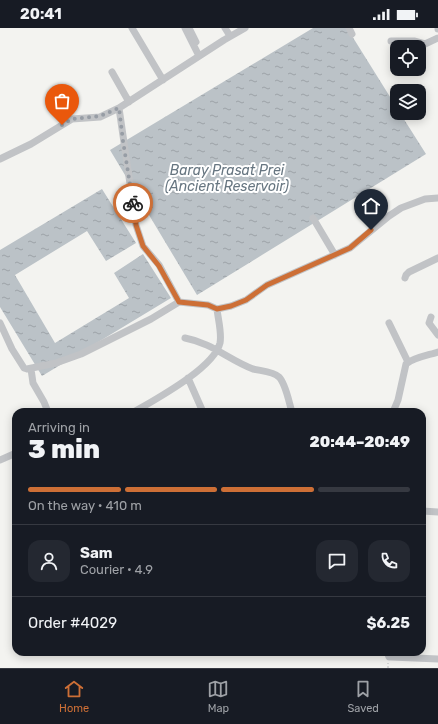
<!DOCTYPE html>
<meta charset="utf-8">
<style>
:root{--surface:#171b24;--page:#242831;--text:#f1f3f6;--muted:#9ea1a6;--line:#363941;--accent:#cd6f36}
body{margin:0;font-family:Rubik,sans-serif;background:var(--page);color:var(--text);height:100vh;display:flex;flex-direction:column;font-size:15px;white-space:nowrap}
*{box-sizing:border-box;margin:0}
p{font-size:13px;color:var(--muted)}
.icon{flex:none;width:22px;height:22px;fill:none;stroke:currentColor;stroke-width:2;stroke-linecap:round;stroke-linejoin:round}
.map{position:relative;flex:1;overflow:hidden}
.sheet{position:absolute;left:12px;top:380px;width:414px;height:248px;display:flex;flex-direction:column;background:var(--surface);border-radius:12px;box-shadow:0 2px 10px #0003}
.sheet>*{flex:none}
.buttons{position:absolute;left:390px;top:12px;display:grid;gap:8px}
.buttons a{display:grid;place-items:center;width:36px;height:36px;border-radius:8px;background:var(--surface);box-shadow:0 2px 10px #0003;font-size:20px}
.pin{position:absolute;display:grid;place-items:center;width:34px;height:34px;color:#fff;margin:-41px -17px;border-radius:50% 50% 50% 0;rotate:-45deg;box-shadow:0 0 4px #0007}
.pin .icon{rotate:45deg}
.courier{position:absolute;display:grid;place-items:center;width:40px;height:40px;margin:-20px;border:3px solid #cd6f36;border-radius:50%;background:#fff;color:#222;box-shadow:0 1px 5px #0007}
.summary em{font-style:normal;font-weight:800}
.summary div{display:flex;flex-direction:column-reverse}
.summary{display:flex;align-items:center;justify-content:space-between;height:68px;padding:0 16px}
h1{font-size:26px;font-weight:800;line-height:30px}
.bar{display:grid;grid-template-columns:repeat(4,1fr);gap:6px 4px;align-content:center;height:48px;padding:0 16px}
.bar i{height:5px;border-radius:3px;background:var(--line)}
.bar .active{background:var(--accent)}
.bar p{grid-column:span 4}
.line{display:flex;align-items:center;gap:10px;padding:0 16px;border-top:1px solid var(--line)}
.line div{flex:1}
.round{display:grid;place-items:center;flex:none;width:42px;height:42px;border-radius:12px;background:var(--page)}
.status{display:flex;justify-content:space-between;align-items:center;height:28px;padding:0 20px;background:var(--surface);direction:ltr}
.status svg{height:11px;fill:currentColor}
.dock{display:flex;justify-content:space-around;align-items:center;height:56px;border-top:1px solid var(--line);background:var(--surface);font-size:11px;color:var(--muted)}
.dock a{display:grid;justify-items:center;gap:2px}
.dock .active{color:var(--accent)}
.map>svg:first-child{display:block}
.water{fill:url(#water-ripples)}
.lines{fill:none;stroke-linecap:round;stroke-linejoin:round}
.path{stroke:#b8babc;stroke-width:1;stroke-dasharray:2 2;stroke-linecap:butt}
.minor{stroke:#c1c3c6;stroke-width:7}
.done{stroke:#979da5;stroke-width:4;stroke-dasharray:0 7.2}
.route{stroke:#cd6f36;stroke-width:5}
.labels{text-anchor:middle;dominant-baseline:central;stroke-width:4;stroke-linejoin:round;paint-order:stroke}
.water-label{font-size:14px;font-style:italic;fill:#677681;stroke:#fff}
</style>
<div class="status"><b>20:41</b><svg viewBox="0 0 49 12"><path d="M0 12V9h3v3zM5 12V6h3v6zM10 12V3h3v9zM15 12V0h3v12zM26 1h20v11H26zM47 4h2v5h-2z"/></svg></div>
<div class="map">
<svg width="438" height="640" viewBox="0 0 438 640">
<defs>
<pattern id="water-ripples" width="26" height="14" patternUnits="userSpaceOnUse"><rect width="26" height="14" fill="#bbc2c7"/><path d="M2 4q2-2 4 0t4 0M15 11q2-2 4 0t4 0" fill="none" stroke="#9ca2a7"/></pattern>
</defs>
<rect width="100%" height="100%" fill="#f3f3f0"/>
<path class="water" d="M313 0H347L397 80V85H400L426 126 197 267 110 122Z
M102 161 136 215 106 233 87 203 15 247 55 315 129 270 114 245 143 226 171 270 42 348 0 279V222Z"/>
<g class="lines">
<path class="path" d="M388 640V635"/>
<path class="minor" d="M132 0 163 52
M185 0 199 28
M189 0 196 14
M225 0 230 8
M349 0 352 6
M438 0V1
M391 13H414L425 16 438 10
M112 44 129 74
M0 131 31 116 72 91 100 89 119 80
M313 190 335 227
M405 250 406 247 409 244 438 230
M179 274 159 237 143 218 136 197 119 80 224 12 245 0
M431 289 429 295 438 307
M0 295 12 321 24 340 27 341 56 335 81 326 151 291 179 274 208 277 217 281
M389 295 408 334
M185 310C212 315 229 332 253 341 261 343 273 343 279 349 286 356 289 375 292 384
M31 341 33 355 44 374 48 384
M188 350 203 384
M134 384C156 371 214 340 220 315 222 305 218 291 217 281L231 278 246 272 267 257 350 220 389 188 401 180 425 171 438 170
M393 384 398 372 406 336C412 330 429 327 438 324
M0 432 16 425
M422 483 438 484
M387 624 389 629H391L438 631"/>
</g>
<g class="lines">
<path class="done" d="M62 97 72 91 100 88 119 80 123 113 133 175"/>
<path class="route" d="M133 175 136 197 143 218 159 238 179 274 208 277 217 281 231 278 246 272 267 257 350 220 371 202"/>
</g>
<g class="labels">
<g class="water-label">
<text x="227" y="142">Baray Prasat Prei<tspan x="227" dy="16">(Ancient Reservoir)</tspan></text>
</g>
</g>
</svg>
<div class="buttons">
<a><svg class="icon" aria-label="locate" viewBox="0 0 24 24"><circle cx="12" cy="12" r="6"/><path d="M12 2v4M12 18v4M2 12h4M18 12h4"/></svg></a>
<a><svg class="icon" aria-label="layers" viewBox="0 0 24 24"><path d="M12 4l9 5-9 5-9-5zM3 14l9 5 9-5"/></svg></a>
</div>
<div class="pin" style="left:62px;top:97px;background:#ea580c"><svg class="icon" aria-label="bag" viewBox="0 0 24 24"><path d="M5 8h14l-1 12H6zM9 8a3 3 0 0 1 6 0"/></svg></div>
<div class="pin" style="left:371px;top:202px;background:#1f2937"><svg class="icon" aria-label="home" viewBox="0 0 24 24"><path d="M3 11l9-7 9 7M6 9v11h12V9"/></svg></div>
<div class="courier" style="left:133px;top:175px"><svg class="icon" aria-label="bike" viewBox="0 0 24 24"><circle cx="6" cy="16" r="4"/><circle cx="18" cy="16" r="4"/><path d="M6 16l4-8h5l3 8M10 8l3 8H6M13 5h3"/></svg></div>
<section class="sheet">
<div class="summary"><div><h1>3 min</h1><p>Arriving in</p></div><em>20:44–20:49</em></div>
<div class="bar"><i class="active"></i><i class="active"></i><i class="active"></i><i></i><p>On the way · 410 m</p></div>
<div class="line" style="height:72px"><a class="round"><svg class="icon" aria-label="person" viewBox="0 0 24 24"><circle cx="12" cy="8" r="4"/><path d="M4 21q1-7 8-7t8 7"/></svg></a><div><b>Sam</b><p>Courier · 4.9</p></div><a class="round"><svg class="icon" aria-label="chat" viewBox="0 0 24 24"><path d="M4 5h16v11H9l-5 4z"/></svg></a><a class="round"><svg class="icon" aria-label="phone" viewBox="0 0 24 24"><path d="M5 4h4l2 5-3 2q2 4 5 5l2-3 5 2v4C11 20 4 13 5 4z"/></svg></a></div>
<div class="line" style="height:52px"><div>Order #4029</div><b>$6.25</b></div>
</section>
</div>
<nav class="dock">
<a class="active"><svg class="icon" aria-label="home" viewBox="0 0 24 24"><path d="M3 11l9-7 9 7M6 9v11h12V9"/></svg>Home</a>
<a><svg class="icon" aria-label="map" viewBox="0 0 24 24"><path d="M3 6l6-2 6 2 6-2v14l-6 2-6-2-6 2zM9 4v14M15 6v14"/></svg>Map</a>
<a><svg class="icon" aria-label="saved" viewBox="0 0 24 24"><path d="M7 4h10v16l-5-4-5 4z"/></svg>Saved</a>
</nav>
